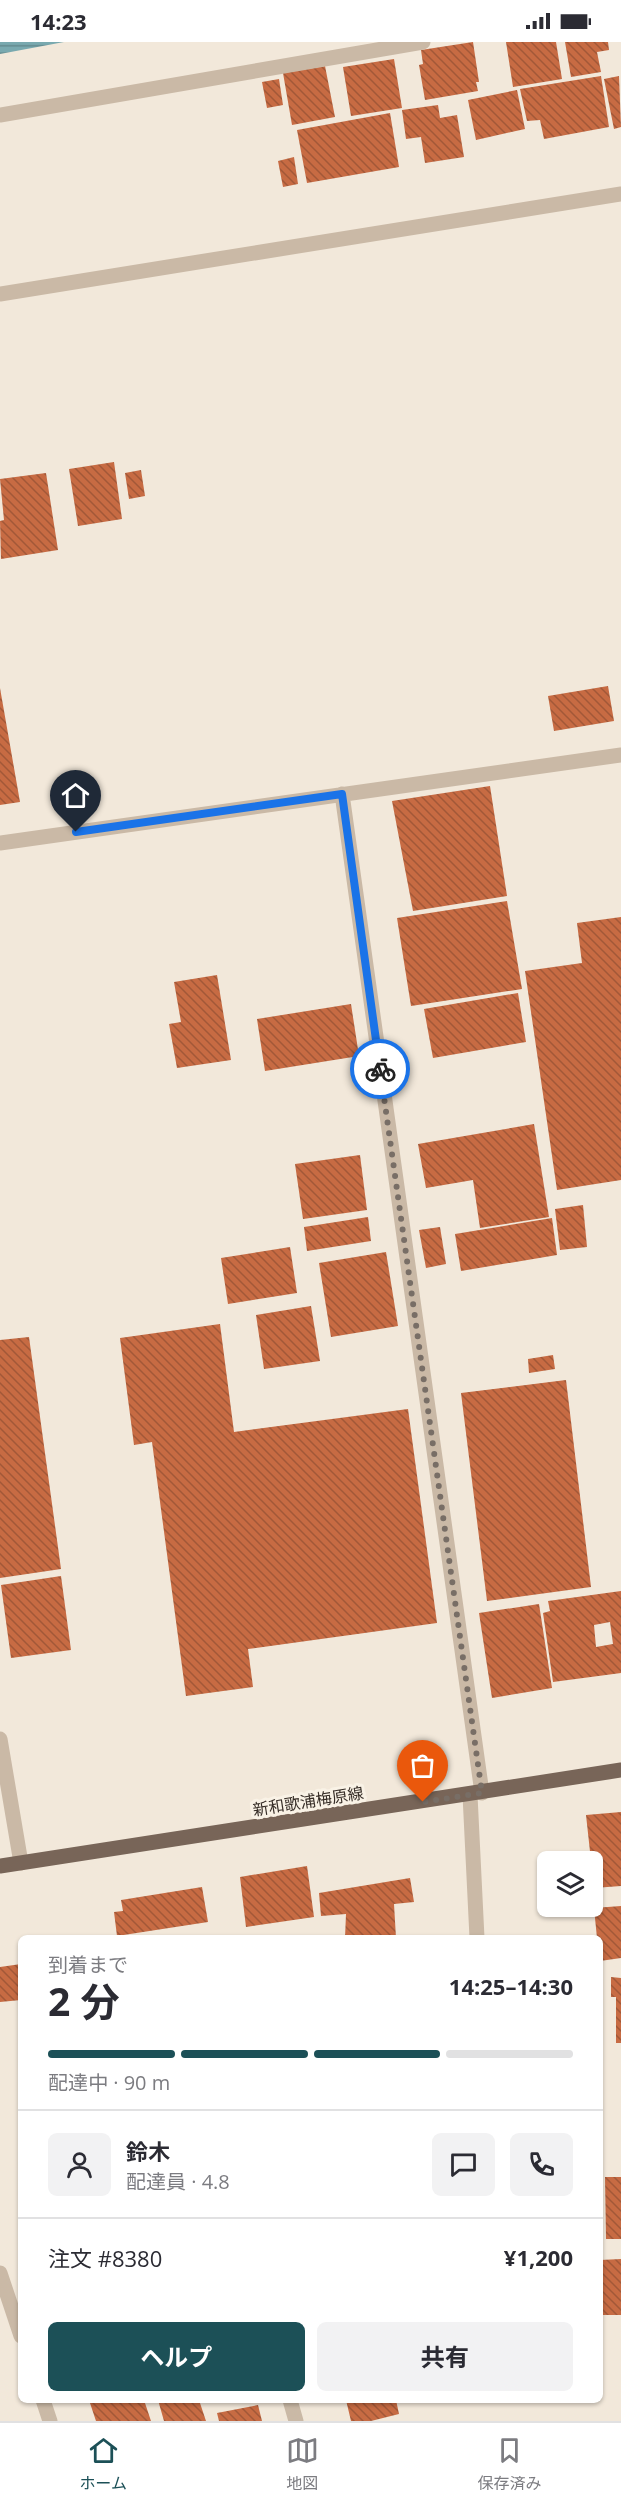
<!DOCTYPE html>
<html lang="ja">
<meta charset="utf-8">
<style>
:root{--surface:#fff;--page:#f2f2f3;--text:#2b2b33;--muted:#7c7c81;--line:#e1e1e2;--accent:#1c5057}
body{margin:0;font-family:"Open Sans","Noto Sans JP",sans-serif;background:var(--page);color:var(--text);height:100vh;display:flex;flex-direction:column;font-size:22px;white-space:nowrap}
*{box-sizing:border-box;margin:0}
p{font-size:20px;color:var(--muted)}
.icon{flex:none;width:33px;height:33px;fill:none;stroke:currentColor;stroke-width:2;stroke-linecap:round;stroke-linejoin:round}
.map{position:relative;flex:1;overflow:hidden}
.drawer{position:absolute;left:18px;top:1893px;width:585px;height:468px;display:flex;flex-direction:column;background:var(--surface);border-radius:9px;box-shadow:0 2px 4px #0004}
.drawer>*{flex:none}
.fabs{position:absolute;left:537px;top:1809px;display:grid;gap:12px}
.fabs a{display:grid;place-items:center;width:66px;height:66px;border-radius:9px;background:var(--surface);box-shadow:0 2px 4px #0004;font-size:30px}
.pin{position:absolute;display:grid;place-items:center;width:51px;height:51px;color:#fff;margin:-62px -26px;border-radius:50% 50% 50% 0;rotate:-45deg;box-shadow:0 0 6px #0007}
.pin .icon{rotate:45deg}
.courier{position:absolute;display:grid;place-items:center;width:60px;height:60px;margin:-30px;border:4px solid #1a73e8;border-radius:50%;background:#fff;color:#222;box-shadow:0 2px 8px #0007}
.headline em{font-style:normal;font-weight:700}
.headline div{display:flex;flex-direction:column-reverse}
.headline{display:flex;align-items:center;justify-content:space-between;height:102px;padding:0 30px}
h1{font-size:39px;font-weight:700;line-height:45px}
.bar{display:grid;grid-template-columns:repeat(4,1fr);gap:9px 6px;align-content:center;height:72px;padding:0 30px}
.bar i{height:8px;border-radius:4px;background:var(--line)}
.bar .on{background:var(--accent)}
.bar p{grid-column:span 4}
.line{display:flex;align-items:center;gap:15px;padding:0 30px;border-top:2px solid var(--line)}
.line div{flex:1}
.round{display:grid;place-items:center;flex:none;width:63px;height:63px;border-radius:9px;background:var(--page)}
.button{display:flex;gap:12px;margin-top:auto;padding:12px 30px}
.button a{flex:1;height:69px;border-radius:9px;background:var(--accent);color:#fff;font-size:24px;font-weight:700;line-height:69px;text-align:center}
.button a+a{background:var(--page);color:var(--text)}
.status{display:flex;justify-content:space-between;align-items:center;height:42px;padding:0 30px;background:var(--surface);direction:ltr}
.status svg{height:16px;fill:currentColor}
.dock{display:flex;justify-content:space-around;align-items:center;height:84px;border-top:2px solid var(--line);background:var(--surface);font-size:16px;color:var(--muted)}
.dock a{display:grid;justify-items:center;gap:3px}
.dock .on{color:var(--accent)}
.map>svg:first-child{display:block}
.water{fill:url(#water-rules)}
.building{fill:url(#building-back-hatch);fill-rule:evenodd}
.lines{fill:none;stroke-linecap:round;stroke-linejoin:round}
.lane{stroke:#cab9a6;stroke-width:15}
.street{stroke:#cab9a6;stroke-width:15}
.primary{stroke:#786558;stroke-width:15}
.done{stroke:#786e66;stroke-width:6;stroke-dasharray:0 10.8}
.route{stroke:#1a73e8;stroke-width:8}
.labels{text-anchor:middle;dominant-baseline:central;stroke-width:6;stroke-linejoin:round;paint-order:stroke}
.street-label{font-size:16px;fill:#362d27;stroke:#f9f2e6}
</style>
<div class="status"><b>14:23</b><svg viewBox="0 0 49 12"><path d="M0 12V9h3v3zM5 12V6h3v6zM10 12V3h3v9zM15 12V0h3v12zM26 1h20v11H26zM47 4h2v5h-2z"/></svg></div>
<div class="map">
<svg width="621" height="2379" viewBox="0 0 621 2379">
<defs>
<pattern id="water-rules" width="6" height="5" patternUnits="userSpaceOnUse" patternTransform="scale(1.5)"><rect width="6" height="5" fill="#79a9af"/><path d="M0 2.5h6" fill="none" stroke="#648a8e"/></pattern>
<pattern id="building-back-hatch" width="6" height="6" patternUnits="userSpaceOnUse" patternTransform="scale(1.5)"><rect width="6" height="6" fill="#c76b43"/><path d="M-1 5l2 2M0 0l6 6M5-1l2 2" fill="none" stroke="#a25838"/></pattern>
</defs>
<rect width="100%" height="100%" fill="#f2e8da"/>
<path class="water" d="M0 0H64L0 12Z"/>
<path class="building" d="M473 0 479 40H476L478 49 425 58 419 23 423 22 421 8Z
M506 0H556L562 37 513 45Z
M565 0H608L609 8 597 10 601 30 571 35Z
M394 17 402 66 351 74 343 25Z
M325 24 335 75 292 83 283 31Z
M601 34 609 85 544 97 540 78 527 79 520 47Z
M619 34 621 85 614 87 604 37Z
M279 37 283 63 267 66 262 40Z
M517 48 525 87 476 98 468 58Z
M438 63 440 76 457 73 464 115 425 121 421 95 406 97 402 68Z
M390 71 399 125 307 141 297 88Z
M294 115 298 142 283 145 278 119Z
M114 420 122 477 78 484 69 427Z
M141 428 145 454 129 457 125 431Z
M46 431 58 508 1 517 0 479 4 478 0 437Z
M608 644 614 679 554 689 548 654Z
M0 646 20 760 0 763Z
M490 744 507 854 413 869 392 759Z
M507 859 522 947 411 964 397 876Z
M621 875V1138L557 1148 525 929 582 921 577 881Z
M217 933 231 1018 177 1026 169 982 181 980 174 940Z
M518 951 526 1000 433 1016 424 967Z
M351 962 359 1014 265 1029 257 977Z
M534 1082 549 1175 480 1186 473 1138 426 1146 418 1102Z
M360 1113 367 1168 303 1177 295 1122Z
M583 1163 587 1205 560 1208 555 1167Z
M368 1175 371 1199 307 1209 304 1185Z
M552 1176 557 1213 461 1229 455 1192Z
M440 1185 446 1222 426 1226 419 1188Z
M290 1205 297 1251 228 1262 221 1216Z
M386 1210 398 1284 331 1295 319 1221Z
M311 1264 320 1319 264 1327 256 1273Z
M220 1282 234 1390 408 1367 437 1581 248 1607 253 1645 186 1654 152 1400 134 1403 120 1296Z
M29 1295 61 1527 0 1536V1298Z
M553 1313 555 1327 529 1331 528 1317Z
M566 1338 591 1545 487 1559 461 1351Z
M61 1534 71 1608 11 1616 1 1543Z
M621 1549V1631L553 1640 543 1571 550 1569 548 1559ZM610 1580 613 1602 596 1605 594 1583Z
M539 1562 552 1646 492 1656 479 1571Z
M621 1770V1844L594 1846 586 1773Z
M307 1824 314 1875 246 1885 240 1835Z
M410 1836 414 1860 394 1862 396 1896H345L346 1872 321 1874 319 1851Z
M202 1845 208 1880 117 1894 114 1870 123 1869 121 1858Z
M621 1864V1916L600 1919V1896H597L594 1866Z
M21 1922V1958L0 1960V1925Z
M611 1935 621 1936V2001H616V1955H611Z
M605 2135H621V2197H606Z
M621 2217V2273H600V2218Z
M89 2358H144L151 2379H96Z
M158 2358H199L206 2379H164Z
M346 2358H396L399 2372 371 2379H351Z
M258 2363 262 2379H219L217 2371Z"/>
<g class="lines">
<path class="lane" d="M0 1697 21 1821"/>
<path class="street" d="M0 73 423 0
M0 252 621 152
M342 752 482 1751
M0 801 621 713
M470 1753 477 1896
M0 2231 21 2294
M43 2358 50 2379
M290 2358 296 2379"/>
<path class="primary" d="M0 1824 621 1728"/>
</g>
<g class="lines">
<path class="done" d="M380 1027 482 1751 423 1760"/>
<path class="route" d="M76 790 342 752 380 1027"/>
</g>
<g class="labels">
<g class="street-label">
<text transform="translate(308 1759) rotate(-9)">新和歌浦梅原線</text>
</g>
</g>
</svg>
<div class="fabs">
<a><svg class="icon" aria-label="layers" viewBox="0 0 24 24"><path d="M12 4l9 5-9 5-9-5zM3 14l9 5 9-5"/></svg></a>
</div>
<div class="pin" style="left:423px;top:1760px;background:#ea580c"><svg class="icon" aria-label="bag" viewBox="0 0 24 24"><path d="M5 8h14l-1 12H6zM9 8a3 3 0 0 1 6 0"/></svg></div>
<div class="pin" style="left:76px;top:790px;background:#1f2937"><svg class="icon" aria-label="home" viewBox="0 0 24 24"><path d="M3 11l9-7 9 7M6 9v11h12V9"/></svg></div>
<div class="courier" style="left:380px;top:1027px"><svg class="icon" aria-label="bike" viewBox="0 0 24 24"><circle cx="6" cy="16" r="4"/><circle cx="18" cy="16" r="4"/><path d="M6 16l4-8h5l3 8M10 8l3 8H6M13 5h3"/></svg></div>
<section class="drawer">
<div class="headline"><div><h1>2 分</h1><p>到着まで</p></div><em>14:25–14:30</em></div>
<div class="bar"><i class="on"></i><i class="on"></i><i class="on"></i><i></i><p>配達中 · 90 m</p></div>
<div class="line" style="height:108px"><a class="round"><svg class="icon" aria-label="person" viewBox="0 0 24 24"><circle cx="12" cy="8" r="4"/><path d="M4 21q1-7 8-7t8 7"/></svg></a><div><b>鈴木</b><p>配達員 · 4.8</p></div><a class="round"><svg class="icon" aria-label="chat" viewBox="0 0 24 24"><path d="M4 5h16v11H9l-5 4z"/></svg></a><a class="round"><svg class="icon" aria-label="phone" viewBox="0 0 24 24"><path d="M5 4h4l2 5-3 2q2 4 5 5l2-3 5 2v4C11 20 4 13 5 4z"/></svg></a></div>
<div class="line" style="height:78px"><div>注文 #8380</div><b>¥1,200</b></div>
<div class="button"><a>ヘルプ</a><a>共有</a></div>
</section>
</div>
<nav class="dock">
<a class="on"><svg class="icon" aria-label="home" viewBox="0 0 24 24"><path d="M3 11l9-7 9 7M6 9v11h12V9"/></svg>ホーム</a>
<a><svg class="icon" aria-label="map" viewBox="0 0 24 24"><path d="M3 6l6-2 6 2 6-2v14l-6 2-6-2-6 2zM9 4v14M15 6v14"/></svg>地図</a>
<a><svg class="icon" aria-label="saved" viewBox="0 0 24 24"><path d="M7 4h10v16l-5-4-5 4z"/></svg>保存済み</a>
</nav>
